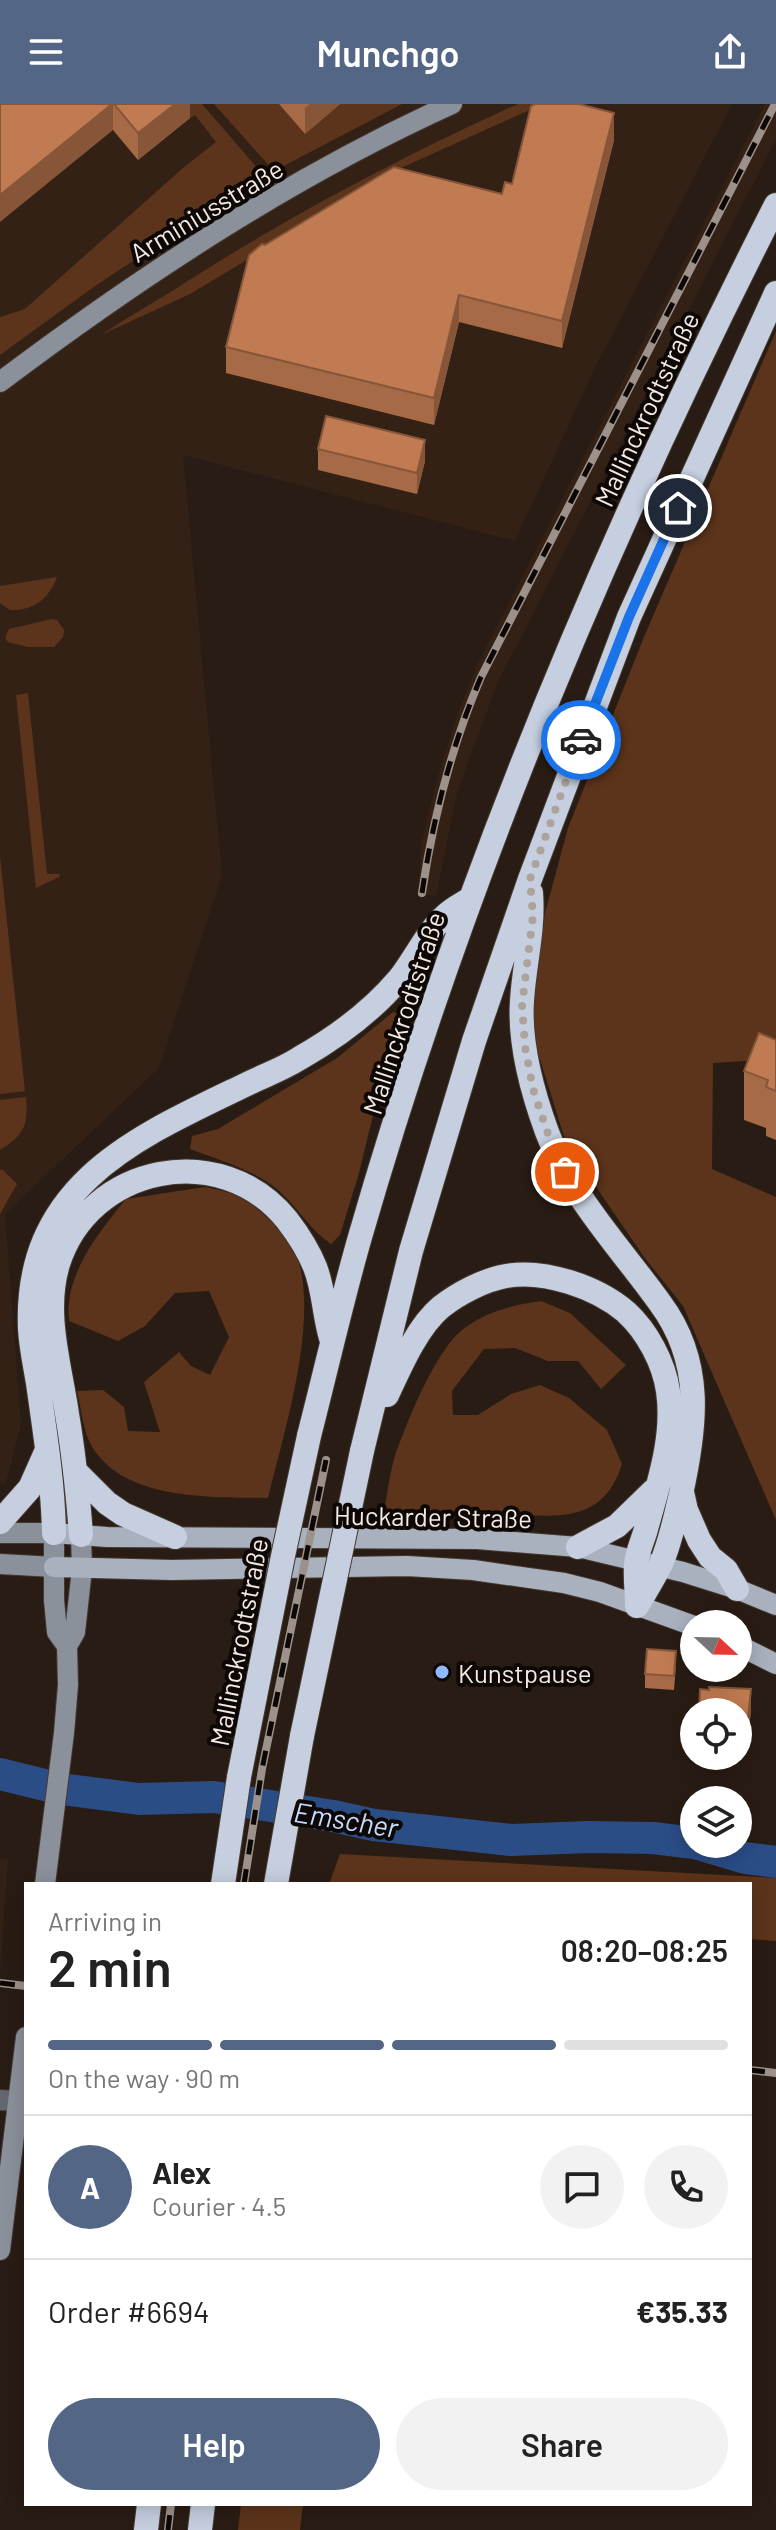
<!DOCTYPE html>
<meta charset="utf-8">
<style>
:root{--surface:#fff;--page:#f2f2f2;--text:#222;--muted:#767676;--line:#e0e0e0;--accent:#536685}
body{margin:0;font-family:Barlow,sans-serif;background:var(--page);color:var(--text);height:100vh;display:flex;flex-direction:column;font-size:30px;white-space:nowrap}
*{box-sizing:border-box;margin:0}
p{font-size:26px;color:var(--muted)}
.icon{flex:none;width:44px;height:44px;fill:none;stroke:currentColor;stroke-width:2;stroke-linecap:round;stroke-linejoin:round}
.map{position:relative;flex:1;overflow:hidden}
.details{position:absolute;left:24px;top:1778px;width:728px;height:624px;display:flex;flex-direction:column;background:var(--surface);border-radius:0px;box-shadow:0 4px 20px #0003}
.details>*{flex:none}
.needle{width:52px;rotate:112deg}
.buttons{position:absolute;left:680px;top:1506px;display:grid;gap:16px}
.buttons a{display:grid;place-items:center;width:72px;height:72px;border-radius:50%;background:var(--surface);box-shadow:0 4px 20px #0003;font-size:40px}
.pin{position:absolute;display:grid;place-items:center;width:68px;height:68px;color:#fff;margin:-34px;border:4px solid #fff;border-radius:50%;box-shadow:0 2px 8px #0007}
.courier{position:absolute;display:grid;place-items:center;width:80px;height:80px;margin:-40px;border:6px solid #1a73e8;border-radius:50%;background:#fff;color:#222;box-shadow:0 2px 10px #0007}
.head em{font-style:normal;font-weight:600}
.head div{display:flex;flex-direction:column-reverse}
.head{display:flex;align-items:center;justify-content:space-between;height:136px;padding:0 24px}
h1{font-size:52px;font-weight:600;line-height:60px}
.bar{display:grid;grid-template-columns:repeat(4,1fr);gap:12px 8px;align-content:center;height:96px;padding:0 24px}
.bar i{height:10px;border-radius:6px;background:var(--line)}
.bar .current{background:var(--accent)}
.bar p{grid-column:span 4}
.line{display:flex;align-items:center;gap:20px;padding:0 24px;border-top:2px solid var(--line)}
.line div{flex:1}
.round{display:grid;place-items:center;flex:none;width:84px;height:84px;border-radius:42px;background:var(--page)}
.action{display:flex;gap:16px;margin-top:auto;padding:16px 24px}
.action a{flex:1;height:92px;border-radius:48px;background:var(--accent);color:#fff;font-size:32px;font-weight:600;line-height:92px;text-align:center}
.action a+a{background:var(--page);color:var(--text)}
header{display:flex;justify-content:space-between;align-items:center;height:104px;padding:0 24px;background:var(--accent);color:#fff;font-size:36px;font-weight:600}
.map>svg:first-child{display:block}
.built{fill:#342116}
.green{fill:#5c341b}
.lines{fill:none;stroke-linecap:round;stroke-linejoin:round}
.river{stroke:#2b4d86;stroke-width:32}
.street-casing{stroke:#453931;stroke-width:22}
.secondary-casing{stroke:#453931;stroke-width:22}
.primary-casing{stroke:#453931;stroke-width:22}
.highway-casing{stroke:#453931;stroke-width:26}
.street{stroke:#64686e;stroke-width:20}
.secondary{stroke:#8b919b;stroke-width:20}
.primary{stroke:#a9b1bf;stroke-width:20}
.highway{stroke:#c5cfdf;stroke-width:24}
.rail-casing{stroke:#9d928b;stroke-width:8}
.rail{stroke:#0d0805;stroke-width:5;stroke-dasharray:15;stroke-linecap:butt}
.highway-bridge-casing{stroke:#453931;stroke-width:26;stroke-linecap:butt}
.highway-bridge{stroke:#c5cfdf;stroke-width:24}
.wall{fill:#a66a47}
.shaded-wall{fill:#875639}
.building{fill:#c17b52;stroke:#875639;stroke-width:2}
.done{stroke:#ada29c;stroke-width:8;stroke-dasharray:0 14.4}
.route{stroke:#1a73e8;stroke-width:10}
.poi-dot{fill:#8fb8fd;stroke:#0d0805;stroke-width:3}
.labels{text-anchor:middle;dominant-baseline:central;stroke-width:8;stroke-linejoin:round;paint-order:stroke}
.street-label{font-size:26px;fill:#f4eae5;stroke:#0d0805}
.poi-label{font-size:26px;fill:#f4eae5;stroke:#0d0805;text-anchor:start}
.water-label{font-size:28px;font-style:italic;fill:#c4d9fc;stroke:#0d0805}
</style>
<header><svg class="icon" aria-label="menu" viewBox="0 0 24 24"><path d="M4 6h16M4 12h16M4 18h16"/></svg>Munchgo<svg class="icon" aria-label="share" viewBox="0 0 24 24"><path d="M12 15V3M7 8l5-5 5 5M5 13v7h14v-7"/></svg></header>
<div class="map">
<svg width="776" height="2426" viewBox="0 0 776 2426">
<rect width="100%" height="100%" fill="#291c14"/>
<path class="built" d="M0 0H732L594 266 515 437 183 351 222 771 159 964 5 1110 21 1319 6 1379 0 1381Z
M765 0H776V35L497 580 457 689 436 791 417 792 422 737 434 686 457 611 477 561Z
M0 1754 8 1755 0 1866Z"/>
<path class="green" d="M178 0H202L260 67 258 74 95 182 0 251V213L25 205 183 64 216 38 195 11 190 14Z
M214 0H279L305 30 340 0H402L274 67Z
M518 0H543L401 64 190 190 101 231C123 216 146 203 169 189 280 117 396 55 518 0Z
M776 227V955L713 959 712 1065 776 1093V1416L683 1202 644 1153 566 1039 529 920 545 809 568 724 644 533Z
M57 473C49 495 33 507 10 506L0 499V482Z
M52 515 57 516 64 526 63 533 54 543H28L8 538 5 534 9 525Z
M28 589 47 770H60L59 773 36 784 16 591Z
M0 752 25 987 0 990Z
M393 908 405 912 399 932 384 966 359 1069 340 1131 331 1140C310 1126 297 1102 277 1085 252 1065 221 1057 190 1045L192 1032 218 1025 337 954Z
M26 993C28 1022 25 1030 0 1046V996Z
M2 1065 17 1080 0 1110V1067Z
M205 1083C241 1090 246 1094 273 1119 279 1124 286 1130 290 1136 326 1199 284 1327 268 1394 211 1393 123 1397 91 1341 83 1326 81 1303 77 1287L103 1286 124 1303 128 1327 160 1328 144 1278 179 1248 191 1262 210 1271 229 1233 209 1187 175 1189 145 1222 118 1237 69 1217C64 1171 98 1129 126 1095Z
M541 1197 570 1209 626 1261 601 1285 578 1257H548L515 1244 484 1245 452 1287 453 1311H478L511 1290 540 1281 569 1294 607 1326 622 1360C601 1428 543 1410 488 1408 473 1407 459 1410 445 1411 424 1412 403 1412 383 1413 387 1393 389 1371 395 1352 407 1318 437 1242 466 1223 489 1207 513 1201 541 1197Z
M340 1750 776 1774V1837L750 1835V1780H329Z
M241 2400H303L300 2426H238Z"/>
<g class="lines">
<path class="river" d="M0 1670 61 1685 139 1695 214 1693 333 1712 374 1721 511 1736 589 1733 653 1734 694 1739
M698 1740 745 1754 776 1758"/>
<g class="street-casing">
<path id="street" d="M0 1996 18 1997"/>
</g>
<g class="secondary-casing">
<path id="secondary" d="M0 278C141 172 291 73 452 0
M0 1429H54V1496L57 1528 67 1542
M0 1460 54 1463
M45 1780 64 1629 68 1581 67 1542 75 1528 82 1465 81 1431
M0 2146 26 1933"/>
</g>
<g class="primary-casing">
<path id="primary" d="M54 1429 107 1433 477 1435 578 1443 683 1468 737 1485 776 1501
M54 1463 172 1466 407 1462 473 1466 564 1479 600 1488 694 1522
M738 1541 776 1560"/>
</g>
<g class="highway-casing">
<path id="highway" d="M531 789C534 826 524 861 522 897 519 941 532 987 547 1028 571 1093 620 1143 660 1199 704 1258 696 1322 681 1390 675 1414 671 1437 661 1460 654 1474 645 1488 637 1502
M387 1291C400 1263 417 1223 441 1203 459 1189 484 1176 506 1172 544 1165 597 1183 626 1208 647 1227 664 1259 668 1287 675 1333 658 1381 646 1425 643 1436 637 1448 636 1460 635 1474 637 1488 637 1502
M309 1332C326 1266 341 1199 360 1133 463 776 607 432 776 101
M362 1347 411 1147 474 937 530 775 629 513 776 189
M75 1367 107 1399 123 1410 175 1433
M682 1388 686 1406 699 1436 710 1453 726 1466 737 1485
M0 1418 30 1384 46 1348
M54 1429C53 1379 45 1329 38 1279 35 1261 31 1243 30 1225 24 1081 135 1034 245 981 263 972 283 965 300 954 335 934 372 907 399 875 413 858 429 825 445 812 452 805 462 800 470 795
M81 1431C78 1391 74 1351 67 1310 60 1261 43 1209 58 1160 89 1061 221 1034 287 1116 297 1129 309 1148 315 1163 324 1185 324 1211 331 1234
M578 1443 617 1422 653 1387
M223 1780 239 1673
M276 1780 302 1632
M146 2426 149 2400
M200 2426 203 2400"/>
</g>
<use href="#street" class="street"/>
<use href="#secondary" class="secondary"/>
<use href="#primary" class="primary"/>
<use href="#highway" class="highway"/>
<g class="rail-casing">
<path id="rail" d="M422 789C433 714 451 643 481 573L775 0
M244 1780 262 1665 326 1356
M0 1879 26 1882
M750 1966 776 1969
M168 2426 171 2400"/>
</g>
<use href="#rail" class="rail"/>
<g class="highway-bridge-casing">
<path id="highway-bridge" d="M302 1632 362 1347
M239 1673 283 1452 309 1332"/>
</g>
<use href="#highway-bridge" class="highway-bridge"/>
</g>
<path class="wall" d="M0 0H190V14L138 56 113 26Z
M279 0H340L305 30Z
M614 36 562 244 459 218 434 321 226 269V243L265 141 502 90 512 80Z
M318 345 425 357 417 390 318 366Z
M776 936V1036L766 1032V1024L744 1016V967Z
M676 1561 674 1586 645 1584V1570Z
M709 1586 751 1606 748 1635 738 1634V1608Z"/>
<path class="shaded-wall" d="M112 0H113V26L0 118V91Z
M175 0H190V14L138 56V29Z
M310 0H340L305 30V4Z
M614 9V36L562 244V217Z
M459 191V218L434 321V294Z
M425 336V357L417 390V369Z
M751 1585V1606L748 1635V1614Z"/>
<path class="building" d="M0 0H112L0 91Z
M114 0H175L138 29Z
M535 0H579L614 9 562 217 459 191 434 294 226 243 249 151 262 140 265 141 394 63 502 90 505 78 512 80 531 2Z
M326 312 425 336 417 369 318 345Z
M759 929 776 936V987L766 983 768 976 744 967Z
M647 1545 676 1547 674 1572 645 1570Z
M709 1583 751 1585 748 1614H738V1608H699L700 1585 709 1586Z"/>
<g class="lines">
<path class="done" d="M565 1068 548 1030 533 985 525 943 522 901 533 812 530 775 581 636"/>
<path class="route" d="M581 636 629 513 678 404"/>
</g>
<circle class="poi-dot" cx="442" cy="1568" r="8"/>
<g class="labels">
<g class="street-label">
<text transform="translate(206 106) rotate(-31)">Arminiusstraße</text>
<text transform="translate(646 305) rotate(-65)">Mallinckrodtstraße</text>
<text transform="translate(403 909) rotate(-72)">Mallinckrodtstraße</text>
<text transform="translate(433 1412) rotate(1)">Huckarder Straße</text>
<text transform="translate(238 1538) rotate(-79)">Mallinckrodtstraße</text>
</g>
<g class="poi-label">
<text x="458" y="1568">Kunstpause</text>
</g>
<g class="water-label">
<text transform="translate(346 1715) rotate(9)">Emscher</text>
</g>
</g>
</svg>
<div class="buttons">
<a><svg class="needle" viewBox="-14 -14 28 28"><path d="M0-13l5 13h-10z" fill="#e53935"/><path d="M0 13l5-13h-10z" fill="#767676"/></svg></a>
<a><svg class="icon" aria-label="locate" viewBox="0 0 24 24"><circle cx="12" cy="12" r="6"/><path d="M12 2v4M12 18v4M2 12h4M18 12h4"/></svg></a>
<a><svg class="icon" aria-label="layers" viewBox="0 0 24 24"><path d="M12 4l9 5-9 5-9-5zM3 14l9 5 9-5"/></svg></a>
</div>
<div class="pin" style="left:565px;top:1068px;background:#ea580c"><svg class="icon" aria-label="bag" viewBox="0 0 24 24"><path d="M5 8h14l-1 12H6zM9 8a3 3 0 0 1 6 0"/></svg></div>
<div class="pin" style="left:678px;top:404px;background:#1f2937"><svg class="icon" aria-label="home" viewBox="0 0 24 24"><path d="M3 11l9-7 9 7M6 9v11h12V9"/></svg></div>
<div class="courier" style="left:581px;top:636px"><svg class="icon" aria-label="car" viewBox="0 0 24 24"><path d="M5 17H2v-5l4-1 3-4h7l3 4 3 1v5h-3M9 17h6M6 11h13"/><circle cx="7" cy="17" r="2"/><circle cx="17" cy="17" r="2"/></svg></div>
<section class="details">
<div class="head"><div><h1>2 min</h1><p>Arriving in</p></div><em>08:20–08:25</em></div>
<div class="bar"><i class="current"></i><i class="current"></i><i class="current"></i><i></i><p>On the way · 90 m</p></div>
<div class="line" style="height:144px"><b class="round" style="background:var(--accent);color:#fff">A</b><div><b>Alex</b><p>Courier · 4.5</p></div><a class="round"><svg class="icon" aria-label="chat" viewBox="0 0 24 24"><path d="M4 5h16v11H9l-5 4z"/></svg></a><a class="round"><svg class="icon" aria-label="phone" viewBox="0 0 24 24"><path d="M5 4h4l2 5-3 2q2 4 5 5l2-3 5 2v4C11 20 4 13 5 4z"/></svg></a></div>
<div class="line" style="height:104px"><div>Order #6694</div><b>€35.33</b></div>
<div class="action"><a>Help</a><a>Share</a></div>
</section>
</div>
